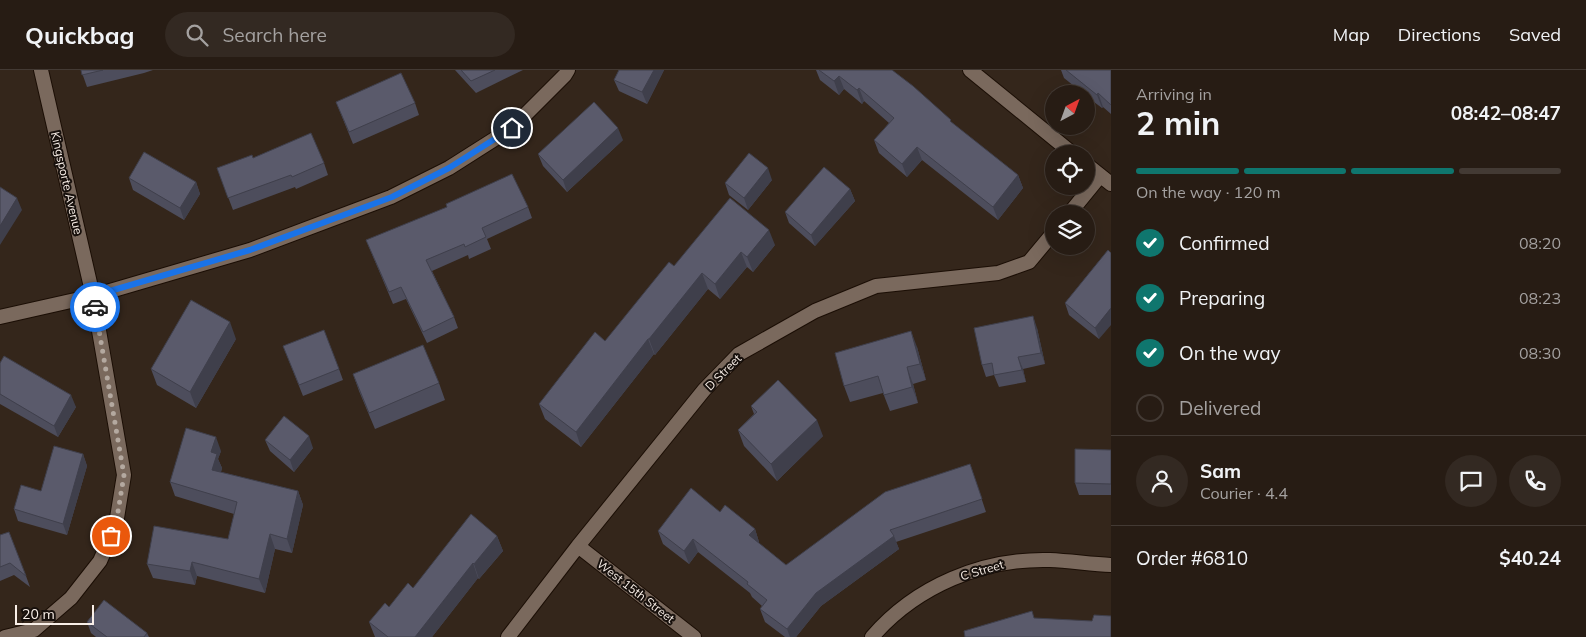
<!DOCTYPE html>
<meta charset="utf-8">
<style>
:root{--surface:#271c14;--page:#332922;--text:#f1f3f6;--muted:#a4a1a0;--line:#433a34;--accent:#0f766e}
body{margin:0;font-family:Mulish,sans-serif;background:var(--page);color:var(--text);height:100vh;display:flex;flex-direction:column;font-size:19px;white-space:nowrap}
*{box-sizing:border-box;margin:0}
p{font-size:16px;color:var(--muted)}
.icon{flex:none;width:28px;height:28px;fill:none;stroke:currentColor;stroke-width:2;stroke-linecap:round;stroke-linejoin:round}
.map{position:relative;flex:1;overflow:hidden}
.side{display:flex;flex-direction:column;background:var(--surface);width:475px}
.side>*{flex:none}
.needle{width:32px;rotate:41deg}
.buttons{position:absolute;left:1045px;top:15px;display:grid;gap:10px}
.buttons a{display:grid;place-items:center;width:50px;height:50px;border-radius:50%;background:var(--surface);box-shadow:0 5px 20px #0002,0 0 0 1px var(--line);font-size:25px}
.scale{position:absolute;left:15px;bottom:12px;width:79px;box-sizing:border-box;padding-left:5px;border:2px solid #f9efe8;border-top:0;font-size:14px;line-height:18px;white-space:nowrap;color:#f9efe8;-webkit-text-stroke:4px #17100c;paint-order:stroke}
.pin{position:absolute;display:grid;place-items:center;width:42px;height:42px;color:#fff;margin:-21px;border:2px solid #fff;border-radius:50%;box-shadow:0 1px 5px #0007}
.courier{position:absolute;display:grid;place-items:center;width:50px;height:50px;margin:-25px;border:4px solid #1a73e8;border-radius:50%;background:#fff;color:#222;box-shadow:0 1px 6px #0007}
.head em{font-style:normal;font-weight:700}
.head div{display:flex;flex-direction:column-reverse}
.head{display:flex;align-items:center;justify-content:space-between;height:85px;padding:0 25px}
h1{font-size:32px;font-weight:700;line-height:38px}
.bar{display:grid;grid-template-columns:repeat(4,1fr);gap:8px 5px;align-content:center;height:60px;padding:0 25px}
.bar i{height:6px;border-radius:4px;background:var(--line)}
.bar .selected{background:var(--accent)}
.bar p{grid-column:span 4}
.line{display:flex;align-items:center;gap:12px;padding:0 25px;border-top:1px solid var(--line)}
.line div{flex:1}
.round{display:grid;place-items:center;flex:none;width:52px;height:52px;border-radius:26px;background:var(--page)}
ol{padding:0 25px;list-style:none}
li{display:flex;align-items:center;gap:15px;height:55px}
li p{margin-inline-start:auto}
li .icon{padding:5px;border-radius:50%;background:var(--accent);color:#fff;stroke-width:4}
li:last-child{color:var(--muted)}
li i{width:28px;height:28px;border:2px solid var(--line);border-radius:50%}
header{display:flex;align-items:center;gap:30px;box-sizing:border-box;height:70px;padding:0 25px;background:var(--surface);border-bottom:1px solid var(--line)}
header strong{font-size:24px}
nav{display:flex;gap:28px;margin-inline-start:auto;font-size:18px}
.search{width:350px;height:45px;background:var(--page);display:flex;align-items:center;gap:12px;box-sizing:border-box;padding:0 18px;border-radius:28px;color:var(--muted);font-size:19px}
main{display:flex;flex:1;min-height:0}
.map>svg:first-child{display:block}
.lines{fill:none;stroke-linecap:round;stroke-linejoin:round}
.minor-casing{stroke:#1b0e05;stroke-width:16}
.minor{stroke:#7a695d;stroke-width:14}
.wall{fill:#4d4d5c}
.shaded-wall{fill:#3f3f4b}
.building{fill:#5a5a6b;stroke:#3f3f4b}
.done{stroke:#b4a9a0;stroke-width:5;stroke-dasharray:0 9}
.route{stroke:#1a73e8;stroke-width:6}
.labels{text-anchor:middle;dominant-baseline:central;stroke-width:4;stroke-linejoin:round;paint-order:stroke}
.street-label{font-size:12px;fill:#f9efe8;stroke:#17100c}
</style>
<header>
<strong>Quickbag</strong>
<div class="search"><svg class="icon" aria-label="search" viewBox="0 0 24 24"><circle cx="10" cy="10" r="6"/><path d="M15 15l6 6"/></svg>Search here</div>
<nav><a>Map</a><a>Directions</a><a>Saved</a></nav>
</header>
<main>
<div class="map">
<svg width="1111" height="567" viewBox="0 0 1111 567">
<rect width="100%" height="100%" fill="#34261b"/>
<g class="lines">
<g class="minor-casing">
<path id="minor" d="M970 0 1073 84
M1086 94 1111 114
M1069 144 1100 106
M0 247 93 226 250 180 391 127 449 98 512 58 565 5 568 0
M578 476 694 567
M5 567 34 560 71 528 100 491 116 454 124 405 93 226 41 0
M508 567 578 476 704 320 739 284 815 241 876 216 998 203 1029 192 1054 162
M872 567C916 516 983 488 1050 490 1070 491 1091 494 1111 495"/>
</g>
<use href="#minor" class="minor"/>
</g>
<path class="wall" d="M81 0H153L144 3 87 17Z
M455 0H523L476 23Z
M619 0H664L647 34 619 21 614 10Z
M816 0H892L952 53 1018 105 1023 118 998 150 922 90 907 107 879 83 874 70 889 53 864 31 862 34 844 19 839 25 820 10Z
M1061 0H1111V44L1103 37 1102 38 1086 26V24H1084L1064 8Z
M336 32 415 33 419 45 353 74Z
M623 70 567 122 543 96 538 84Z
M253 88 324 93 328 105 296 119 295 117 233 140 217 98Z
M129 108 196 112 200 124 184 150 133 120Z
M772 110 748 140 729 125 725 113Z
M850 119 855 131 815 176 789 153 785 142Z
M528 137 532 148 487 169 491 179 469 189 468 185 432 201 454 247 458 258 427 273 406 229 393 234 366 170Z
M775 175 753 202 747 197 720 229 708 219 655 285 654 284 581 377 545 349 539 334 605 271 674 196Z
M1108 180 1099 269 1069 245 1065 233Z
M1037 258 1045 294 1023 299 1026 312 999 317 994 305 986 307 982 295Z
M236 269 196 338 157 315 151 299Z
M283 276 339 299 343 310 303 326Z
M917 277 926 310 913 314 918 333 890 341 883 323 850 332 844 316Z
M0 293 76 337 58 367 0 334Z
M353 304 439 313 445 330 375 359 359 321Z
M751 336 823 366 777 411 744 376 738 360 754 344Z
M265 370 313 378 294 402 270 381Z
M1111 380V425H1079L1075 413Z
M221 381 218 389 222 398 221 402 298 421 303 435 292 483 275 479 265 523 197 506 195 515 153 508 147 494 228 469 234 444 175 426 170 412Z
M83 384 87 396 67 465 18 451 14 439 41 421Z
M970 394 986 442 896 472 899 479 821 536 796 567H785L765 552 760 539 762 536 752 527 750 523 698 482 689 494 663 474 658 461 720 442 755 459 759 472V473L786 495Z
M0 465 26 506 30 517 14 505 0 511Z
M497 466 503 481 479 509 478 508 432 567H375L369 552 413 518Z
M87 552 147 563 149 567H96L91 563Z"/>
<path class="shaded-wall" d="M654 0H664L647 34 642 22Z
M839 6 844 19 839 25 834 11Z
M859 18 864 31 862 34 857 20Z
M1098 23 1103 37 1102 38 1097 25Z
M618 58 623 70 567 122 563 110Z
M917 77 922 90 907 107 902 94Z
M768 98 772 110 748 140 744 128Z
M1018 105 1023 118 998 150 993 137Z
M196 112 200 124 184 150 180 138Z
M850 119 855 131 815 176 811 165Z
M17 128 22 140 0 175V156Z
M769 160 775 175 753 202 747 187Z
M741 182 747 197 720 229 715 214Z
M702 203 708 219 655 285 649 269Z
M1111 238V255L1099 269 1095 258Z
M1033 246 1037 258 1045 294 1041 283Z
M230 252 236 269 196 338 190 322Z
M911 261 917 277 926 310 920 294Z
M648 269 654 284 581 377 576 362Z
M1018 287 1023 299 1026 312 1022 300Z
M907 297 913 314 918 333 912 317Z
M71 325 76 337 58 367 54 356Z
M817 350 823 366 777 411 771 394Z
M309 366 313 378 294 402 290 390Z
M216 367 221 381 218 389 222 398 217 414 212 400 211 382Z
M83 384 87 396 67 465 63 454Z
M298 421 303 435 292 483 287 469Z
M755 459 759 472 754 478 749 465Z
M270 464 275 479 265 523 259 509Z
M497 466 503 481 479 509 474 494Z
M894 466 899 479 821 536 796 567H790L787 559 816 523Z
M693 469 698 482 689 494 684 481Z
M192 492 197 506 195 515 190 501Z
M473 493 478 508 432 567H415Z"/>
<path class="building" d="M81 0H103L82 5Z
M461 0H495L471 11Z
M619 0H654L642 22 614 10Z
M819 0H892L913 16 951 50 950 51 1018 105 993 137 917 77 902 94 874 70 894 48 859 18 857 20 839 6 834 11Z
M1066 0H1111V35L1098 23 1097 25Z
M401 3 415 33 349 62 336 32Z
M594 32 618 58 563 110 538 84Z
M311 63 324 93 292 107 291 105 228 128 217 98 252 85 253 88Z
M144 82 196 112 180 138 129 108Z
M749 83 768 98 744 128 725 113Z
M824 97 850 119 811 165 785 142Z
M512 104 528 137 482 158 486 167 465 177 464 174 426 190 454 247 423 262 401 217 389 222 366 170 447 137 446 134Z
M0 117 17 128 0 156Z
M730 128 769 160 747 187 741 182 715 214 702 203 649 269H648L576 362 539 334 595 262 605 271 669 192 674 196Z
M1108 180 1111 183V238L1095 258 1065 233Z
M191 230 230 252 190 322 151 299Z
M1033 246 1041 283 1018 287 1022 300 994 305 992 293 982 295 974 258Z
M324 260 339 299 299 315 283 276Z
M911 261 920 294 907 297 912 317 884 325 878 306 844 316 835 283Z
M423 275 439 313 369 343 353 304Z
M4 286 71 325 54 356 0 324V293Z
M778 310 817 350 771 394 738 360 757 342 751 336Z
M284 346 309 366 290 390 265 370Z
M186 358 216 367 211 382 217 384 212 400 298 421 287 469 270 464 259 509 192 492 190 501 147 494 154 456 228 469 237 432 170 412Z
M54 376 83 384 63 454 14 439 21 415 41 421Z
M1075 379 1111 380V414L1075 413Z
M970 394 982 429 890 460 894 466 816 523 787 559 760 539 767 530 747 514 748 512 693 469 684 481 658 461 691 418 720 442 725 435 755 459 749 465 786 495 885 422Z
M471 444 497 466 474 494 473 493 415 567H388L369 552 385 533 389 537 408 513 413 518Z
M9 462 26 506 10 493 0 497V465Z
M104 530 147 563 144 567H107L87 552Z
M1032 541 1034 548 1092 551 1094 545 1111 546V567H965L964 561Z"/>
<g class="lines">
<path class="done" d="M95 237 124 405 116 454 111 466"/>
<path class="route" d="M95 237 93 226 250 180 392 127 449 98 512 58"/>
</g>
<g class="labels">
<g class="street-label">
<text transform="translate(67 113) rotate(77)">Kingsporte Avenue</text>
<text transform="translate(723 302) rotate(-45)">D Street</text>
<text transform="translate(982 500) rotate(-16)">C Street</text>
<text transform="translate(636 521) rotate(38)">West 15th Street</text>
</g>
</g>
</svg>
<div class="buttons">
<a><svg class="needle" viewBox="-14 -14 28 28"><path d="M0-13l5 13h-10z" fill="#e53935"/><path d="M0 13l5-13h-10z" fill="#a4a1a0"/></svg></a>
<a><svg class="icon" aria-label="locate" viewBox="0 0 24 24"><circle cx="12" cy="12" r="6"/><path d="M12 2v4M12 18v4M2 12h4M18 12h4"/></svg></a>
<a><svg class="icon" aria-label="layers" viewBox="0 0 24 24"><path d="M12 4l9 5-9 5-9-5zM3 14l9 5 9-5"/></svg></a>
</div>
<div class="scale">20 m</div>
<div class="pin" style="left:111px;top:466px;background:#ea580c"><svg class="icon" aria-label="bag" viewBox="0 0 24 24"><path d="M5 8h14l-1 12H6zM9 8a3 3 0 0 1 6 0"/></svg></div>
<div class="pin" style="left:512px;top:58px;background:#1f2937"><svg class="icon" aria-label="home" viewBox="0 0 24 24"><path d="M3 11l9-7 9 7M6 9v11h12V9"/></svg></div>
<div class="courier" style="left:95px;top:237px"><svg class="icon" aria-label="car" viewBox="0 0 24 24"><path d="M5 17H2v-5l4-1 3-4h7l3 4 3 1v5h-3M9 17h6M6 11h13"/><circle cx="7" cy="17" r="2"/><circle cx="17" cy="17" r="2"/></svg></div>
</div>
<section class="side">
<div class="head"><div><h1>2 min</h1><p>Arriving in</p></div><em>08:42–08:47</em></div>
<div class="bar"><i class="selected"></i><i class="selected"></i><i class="selected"></i><i></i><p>On the way · 120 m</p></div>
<ol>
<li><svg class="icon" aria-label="check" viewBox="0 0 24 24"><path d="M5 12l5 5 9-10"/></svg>Confirmed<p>08:20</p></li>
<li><svg class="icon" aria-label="check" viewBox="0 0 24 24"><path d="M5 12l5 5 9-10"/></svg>Preparing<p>08:23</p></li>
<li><svg class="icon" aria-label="check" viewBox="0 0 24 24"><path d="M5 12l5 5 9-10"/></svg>On the way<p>08:30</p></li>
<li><i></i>Delivered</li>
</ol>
<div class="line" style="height:90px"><a class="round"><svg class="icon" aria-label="person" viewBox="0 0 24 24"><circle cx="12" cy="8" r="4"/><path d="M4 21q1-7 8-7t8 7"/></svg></a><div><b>Sam</b><p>Courier · 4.4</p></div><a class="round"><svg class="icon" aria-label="chat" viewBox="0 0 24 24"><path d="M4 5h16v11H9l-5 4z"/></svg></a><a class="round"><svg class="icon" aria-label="phone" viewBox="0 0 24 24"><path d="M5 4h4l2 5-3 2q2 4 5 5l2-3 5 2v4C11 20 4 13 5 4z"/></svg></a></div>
<div class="line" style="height:65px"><div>Order #6810</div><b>$40.24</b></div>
</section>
</main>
